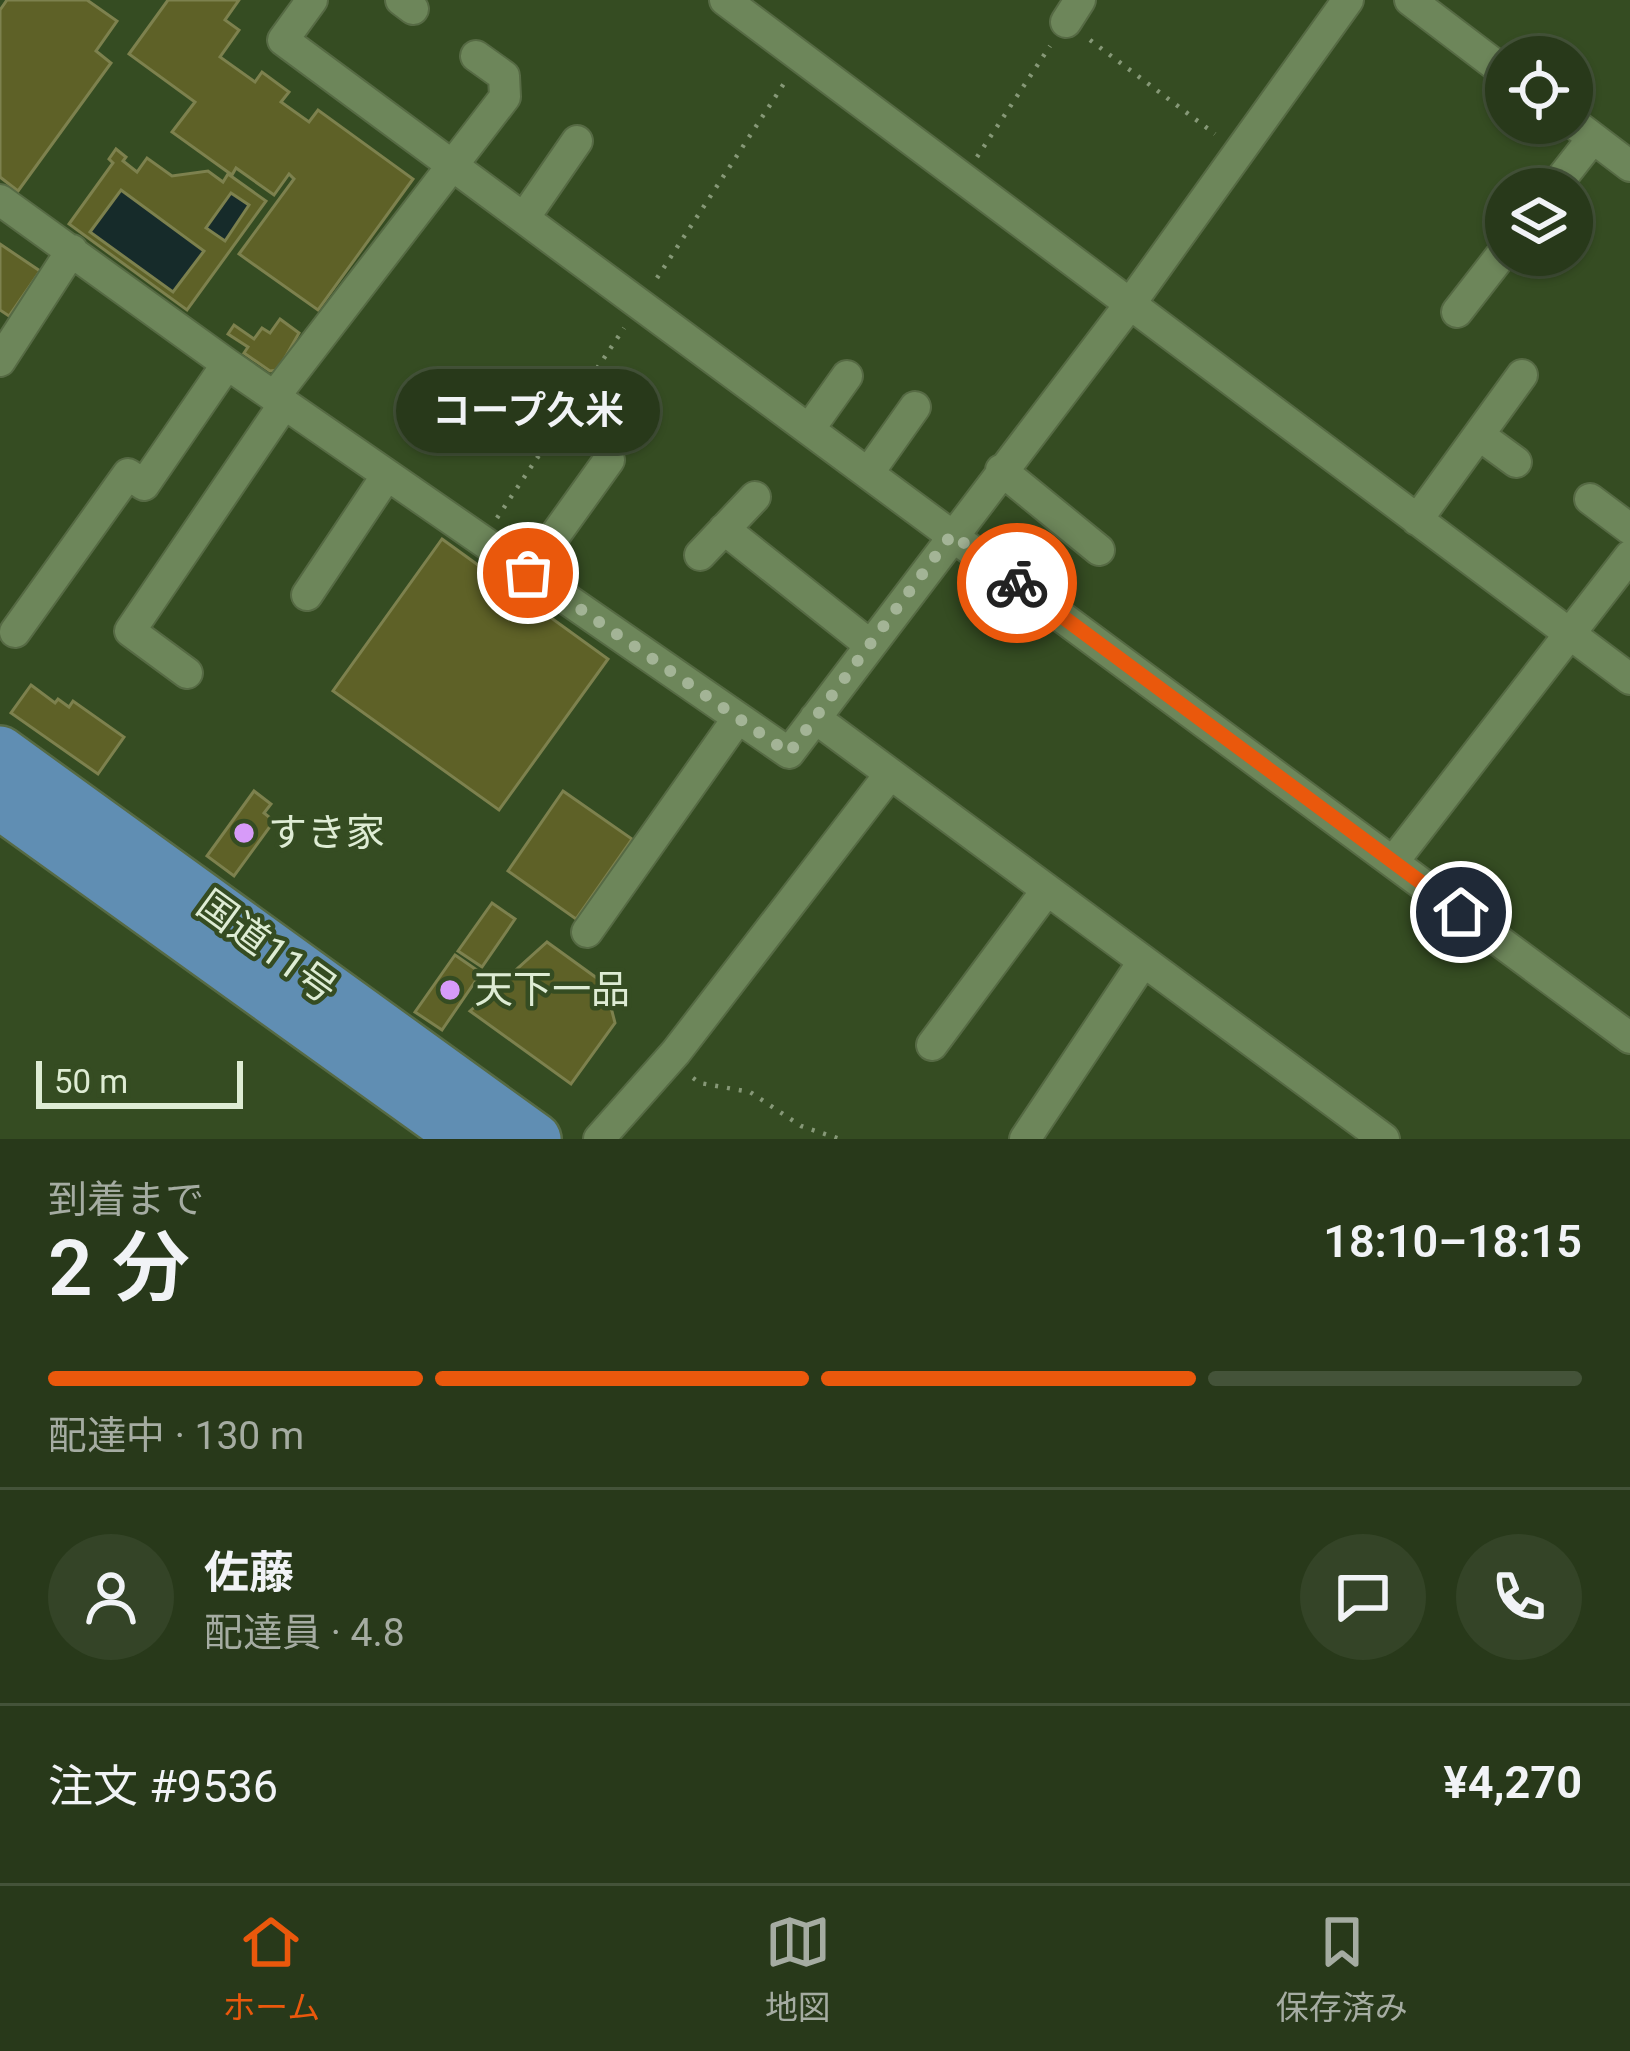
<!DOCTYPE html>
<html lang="ja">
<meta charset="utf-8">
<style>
:root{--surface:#28391a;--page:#344427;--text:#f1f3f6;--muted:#a5aca2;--line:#445339;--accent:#ea580c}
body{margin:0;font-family:Roboto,"Noto Sans JP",sans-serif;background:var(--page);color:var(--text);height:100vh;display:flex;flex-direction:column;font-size:45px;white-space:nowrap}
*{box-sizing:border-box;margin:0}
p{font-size:39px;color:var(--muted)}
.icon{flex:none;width:66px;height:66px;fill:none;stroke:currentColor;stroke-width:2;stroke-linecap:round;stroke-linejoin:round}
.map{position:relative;height:1139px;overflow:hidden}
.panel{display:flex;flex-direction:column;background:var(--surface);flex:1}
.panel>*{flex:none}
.tools{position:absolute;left:1485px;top:36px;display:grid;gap:24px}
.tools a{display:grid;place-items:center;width:108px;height:108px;border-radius:50%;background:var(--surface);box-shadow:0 3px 9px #0004,0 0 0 3px var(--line);font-size:60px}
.scale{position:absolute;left:36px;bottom:30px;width:207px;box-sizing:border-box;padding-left:12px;border:6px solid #deecd4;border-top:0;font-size:33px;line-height:42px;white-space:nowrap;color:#deecd4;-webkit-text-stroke:9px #354c22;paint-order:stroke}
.pin{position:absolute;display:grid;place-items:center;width:102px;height:102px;color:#fff;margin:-51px;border:6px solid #fff;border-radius:50%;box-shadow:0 3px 12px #0007}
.courier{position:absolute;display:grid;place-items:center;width:120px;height:120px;margin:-60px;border:9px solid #ea580c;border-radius:50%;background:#fff;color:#222;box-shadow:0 3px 15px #0007}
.bubble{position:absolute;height:84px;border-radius:42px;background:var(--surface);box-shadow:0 3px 9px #0004,0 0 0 3px var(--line);font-size:39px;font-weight:600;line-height:84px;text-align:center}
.head em{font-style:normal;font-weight:600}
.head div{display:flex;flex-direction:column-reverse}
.head{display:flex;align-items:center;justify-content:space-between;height:204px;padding:0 48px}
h1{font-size:78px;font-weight:600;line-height:90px}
.bar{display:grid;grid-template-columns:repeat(4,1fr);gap:18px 12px;align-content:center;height:144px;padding:0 48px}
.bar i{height:15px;border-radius:9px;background:var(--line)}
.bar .selected{background:var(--accent)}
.bar p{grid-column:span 4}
.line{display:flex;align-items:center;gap:30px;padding:0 48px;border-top:3px solid var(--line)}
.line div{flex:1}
.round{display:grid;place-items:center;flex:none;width:126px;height:126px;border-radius:63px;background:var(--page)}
.menu{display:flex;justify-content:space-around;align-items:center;height:168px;border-top:3px solid var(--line);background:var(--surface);font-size:33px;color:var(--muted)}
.menu a{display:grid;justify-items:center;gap:6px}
.menu .selected{color:var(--accent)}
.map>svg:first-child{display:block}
.water{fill:#162b2a}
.building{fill:#5e6127;stroke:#7d814e;stroke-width:3;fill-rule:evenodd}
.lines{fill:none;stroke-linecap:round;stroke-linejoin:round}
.minor-casing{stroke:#566a44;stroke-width:34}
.trunk-casing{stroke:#566a44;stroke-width:56}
.path{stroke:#869877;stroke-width:4.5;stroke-dasharray:3 9;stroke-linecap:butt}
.minor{stroke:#6d865a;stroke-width:30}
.trunk{stroke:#608eb3;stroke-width:51}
.done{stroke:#a3b496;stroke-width:12;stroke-dasharray:0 21.6}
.route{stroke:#ea580c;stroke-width:15}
.poi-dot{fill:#d79bf9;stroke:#354c22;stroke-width:4.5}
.labels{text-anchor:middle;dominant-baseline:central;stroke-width:9;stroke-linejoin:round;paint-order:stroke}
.poi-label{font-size:39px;fill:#deecd4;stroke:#354c22;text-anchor:start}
.street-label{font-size:39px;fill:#deecd4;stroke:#354c22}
</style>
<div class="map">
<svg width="1630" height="1139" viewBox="0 0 1630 1139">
<rect width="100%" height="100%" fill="#354c22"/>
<path class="water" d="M121 190 204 251 173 292 90 232Z
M231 193 249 205 225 241 206 228Z"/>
<path class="building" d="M7 0H87L117 21 96 51 111 63 18 191 0 177V10Z
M168 0H239L225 20 239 30 220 57 255 82 262 72 289 92 281 102 309 122 318 110 413 179 318 310 239 254 294 179 289 174 274 195 236 168 232 175 172 132 195 102 129 54Z
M116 149 126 157 123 161 137 172 147 158 172 176 208 171 223 182 228 174 266 201 187 310 69 224 113 163 109 159ZM121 190 204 251 173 292 90 232ZM231 193 249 205 225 241 206 228Z
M0 244 40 271 9 316 0 310Z
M280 319 299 333 278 370 270 371 244 353 248 347 228 334 234 325 254 339 262 328 270 333Z
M442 539 608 659 499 810 333 691Z
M31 685 55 703 58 699 69 707 73 701 124 737 98 774 11 713Z
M254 791 271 804 264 813 274 821 234 876 207 856Z
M563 791 632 839 576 919 508 871Z
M492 903 515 919 482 967 458 951Z
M547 942 605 984 615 1023 571 1084 470 1011Z
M455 955 481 973 442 1030 415 1012Z"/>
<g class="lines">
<g class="minor-casing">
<path id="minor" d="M312 0 283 40 1630 1038
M401 0 413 9
M725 0 1630 679
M1410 0 1506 73
M1066 22 1080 0
M1572 122 1630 166
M1553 189 1593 138
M0 200 227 364 789 753 1130 304 1348 0
M524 218 577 141
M1457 312 1506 249
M0 361 72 250
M274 397 505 97 504 76 476 56
M810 428 847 376
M1479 435 1516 462
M1001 470 1099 550
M869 472 915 407
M1590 499 1630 529
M1417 520 1522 375
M724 529 870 645
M700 555 755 497
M528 573 609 460
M307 595 387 475
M15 632 128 474 144 485 227 364
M187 673 130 631 284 404
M815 718 1384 1139
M1393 862 1630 556
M587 932 738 718
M932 1045 1047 890
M599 1139 676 1052 890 774
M1025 1139 1143 962"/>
</g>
<g class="trunk-casing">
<path id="trunk" d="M0 752 535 1139
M0 803 467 1139"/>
</g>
<path class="path" d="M1090 40 1215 134
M977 157 1050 46
M657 278 785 82
M497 518 624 328
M693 1078 700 1083 750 1092 801 1126 840 1139"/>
<use href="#minor" class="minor"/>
<use href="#trunk" class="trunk"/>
</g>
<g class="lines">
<path class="done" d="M528 573 789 753 952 534 1017 583"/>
<path class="route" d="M1017 583 1461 912"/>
</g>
<g class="poi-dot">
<circle cx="244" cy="833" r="12"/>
<circle cx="450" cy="990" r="12"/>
</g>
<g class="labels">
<g class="poi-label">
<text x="268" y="833">すき家</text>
<text x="474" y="990">天下一品</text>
</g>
<g class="street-label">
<text transform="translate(267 947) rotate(36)">国道11号</text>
</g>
</g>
</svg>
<div class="tools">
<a><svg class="icon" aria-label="locate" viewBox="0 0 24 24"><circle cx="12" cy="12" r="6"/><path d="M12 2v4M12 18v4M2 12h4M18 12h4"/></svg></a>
<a><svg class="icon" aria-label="layers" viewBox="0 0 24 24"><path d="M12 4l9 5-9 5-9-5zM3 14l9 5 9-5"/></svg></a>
</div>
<div class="scale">50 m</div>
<div class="pin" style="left:528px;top:573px;background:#ea580c"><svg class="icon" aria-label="bag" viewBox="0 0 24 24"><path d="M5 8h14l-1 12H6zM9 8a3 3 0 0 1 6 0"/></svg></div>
<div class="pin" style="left:1461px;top:912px;background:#1f2937"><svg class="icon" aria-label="home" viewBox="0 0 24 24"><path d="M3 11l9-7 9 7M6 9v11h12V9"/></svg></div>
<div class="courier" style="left:1017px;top:583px"><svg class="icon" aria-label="bike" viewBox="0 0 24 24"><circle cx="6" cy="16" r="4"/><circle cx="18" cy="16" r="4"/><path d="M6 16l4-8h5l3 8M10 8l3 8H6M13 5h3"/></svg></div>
<div class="bubble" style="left:396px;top:369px;width:264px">コープ久米</div>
</div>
<section class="panel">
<div class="head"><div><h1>2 分</h1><p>到着まで</p></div><em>18:10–18:15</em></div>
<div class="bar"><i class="selected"></i><i class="selected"></i><i class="selected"></i><i></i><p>配達中 · 130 m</p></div>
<div class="line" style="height:216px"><a class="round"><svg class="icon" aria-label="person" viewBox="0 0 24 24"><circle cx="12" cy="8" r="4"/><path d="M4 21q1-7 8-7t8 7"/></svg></a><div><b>佐藤</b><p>配達員 · 4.8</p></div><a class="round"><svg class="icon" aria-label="chat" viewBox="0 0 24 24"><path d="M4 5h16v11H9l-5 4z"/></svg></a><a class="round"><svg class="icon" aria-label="phone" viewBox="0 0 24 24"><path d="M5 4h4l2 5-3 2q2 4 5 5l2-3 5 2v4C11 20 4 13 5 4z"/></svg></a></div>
<div class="line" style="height:156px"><div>注文 #9536</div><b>¥4,270</b></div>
</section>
<nav class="menu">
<a class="selected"><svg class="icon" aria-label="home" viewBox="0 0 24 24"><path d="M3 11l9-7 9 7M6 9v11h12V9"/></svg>ホーム</a>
<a><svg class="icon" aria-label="map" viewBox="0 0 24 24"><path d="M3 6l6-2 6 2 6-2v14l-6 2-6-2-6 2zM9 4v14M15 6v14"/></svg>地図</a>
<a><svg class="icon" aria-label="saved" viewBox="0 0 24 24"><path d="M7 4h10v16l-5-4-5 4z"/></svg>保存済み</a>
</nav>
